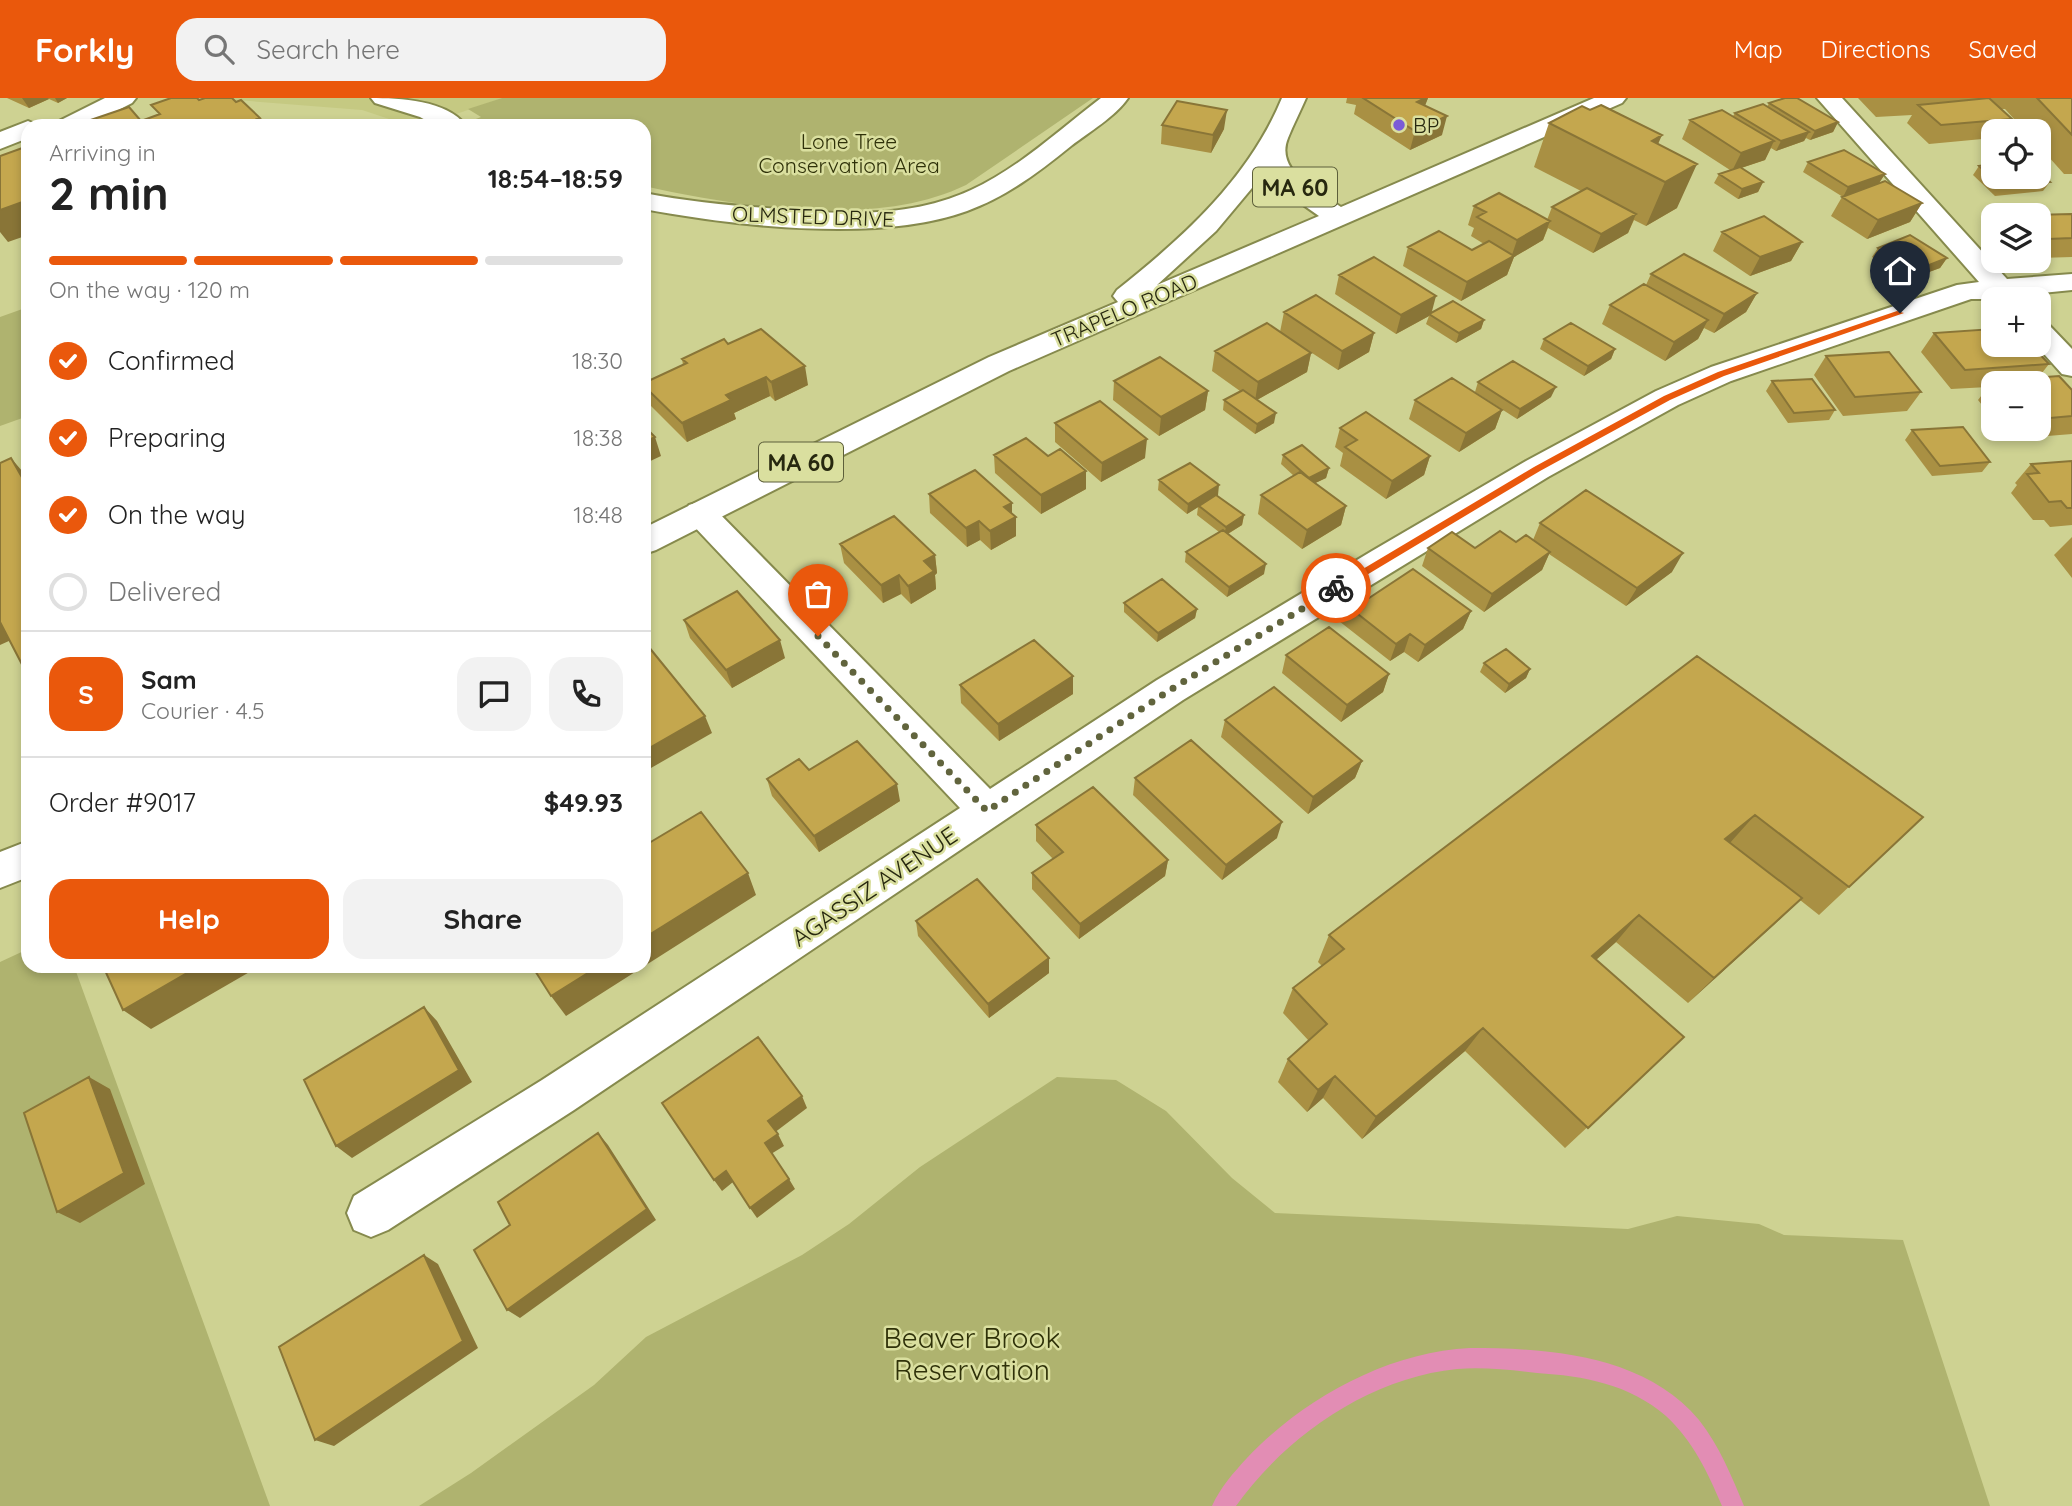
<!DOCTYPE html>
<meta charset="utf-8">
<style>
:root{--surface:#fff;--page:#f2f2f2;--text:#222;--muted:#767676;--line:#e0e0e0;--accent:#ea580c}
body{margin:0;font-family:Quicksand,sans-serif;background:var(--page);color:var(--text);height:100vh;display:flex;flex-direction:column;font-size:26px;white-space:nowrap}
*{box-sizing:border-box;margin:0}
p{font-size:23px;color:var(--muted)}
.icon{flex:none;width:38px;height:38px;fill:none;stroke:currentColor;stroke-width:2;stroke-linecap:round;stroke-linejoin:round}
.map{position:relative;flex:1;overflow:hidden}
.panel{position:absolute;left:21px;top:21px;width:630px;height:854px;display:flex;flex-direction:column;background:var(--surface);border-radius:21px;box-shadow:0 4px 10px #0003}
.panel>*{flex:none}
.controls{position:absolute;left:1981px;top:21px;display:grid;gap:14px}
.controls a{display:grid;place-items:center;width:70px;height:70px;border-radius:14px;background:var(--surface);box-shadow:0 4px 10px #0003;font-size:35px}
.pin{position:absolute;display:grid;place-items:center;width:60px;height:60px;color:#fff;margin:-72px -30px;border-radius:50% 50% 50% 0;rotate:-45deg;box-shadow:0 0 7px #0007}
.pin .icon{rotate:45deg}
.courier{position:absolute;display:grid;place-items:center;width:70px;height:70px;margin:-35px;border:5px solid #ea580c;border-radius:50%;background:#fff;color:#222;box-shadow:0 2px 9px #0007}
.head em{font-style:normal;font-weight:700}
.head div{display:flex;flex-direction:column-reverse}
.head{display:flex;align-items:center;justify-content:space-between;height:119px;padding:0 28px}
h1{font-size:46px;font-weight:700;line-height:52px}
.bar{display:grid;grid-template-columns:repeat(4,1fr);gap:10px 7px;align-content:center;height:84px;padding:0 28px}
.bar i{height:9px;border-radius:5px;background:var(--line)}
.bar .current{background:var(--accent)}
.bar p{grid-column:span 4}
.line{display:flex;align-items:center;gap:18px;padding:0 28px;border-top:2px solid var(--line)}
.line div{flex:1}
.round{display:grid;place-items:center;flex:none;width:74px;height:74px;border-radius:21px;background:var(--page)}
ol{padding:0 28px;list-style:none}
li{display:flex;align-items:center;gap:21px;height:77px}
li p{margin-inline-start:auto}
li .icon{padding:7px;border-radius:50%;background:var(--accent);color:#fff;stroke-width:4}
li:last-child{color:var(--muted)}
li i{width:38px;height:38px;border:4px solid var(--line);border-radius:50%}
.cta{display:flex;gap:14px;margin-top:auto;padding:14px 28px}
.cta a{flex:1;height:80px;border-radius:21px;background:var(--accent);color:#fff;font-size:28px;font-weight:700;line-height:80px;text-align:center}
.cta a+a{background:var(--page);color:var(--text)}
header{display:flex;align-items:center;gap:42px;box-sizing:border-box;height:98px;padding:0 35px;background:var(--accent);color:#fff}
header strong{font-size:33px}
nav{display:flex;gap:38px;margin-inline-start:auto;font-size:24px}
.search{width:490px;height:63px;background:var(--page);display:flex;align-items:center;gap:18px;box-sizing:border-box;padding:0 24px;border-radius:21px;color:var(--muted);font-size:26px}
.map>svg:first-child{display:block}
.built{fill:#c5c982}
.green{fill:#afb36f}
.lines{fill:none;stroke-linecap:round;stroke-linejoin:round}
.stream{fill:#e28db4;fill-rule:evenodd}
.minor-casing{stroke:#868a4d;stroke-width:4}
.major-casing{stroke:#868a4d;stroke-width:4}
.minor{fill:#fff;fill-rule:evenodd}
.major{fill:#fff;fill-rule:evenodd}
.wall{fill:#a99043}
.shaded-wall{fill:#897537}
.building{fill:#c4a74e;stroke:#897537;stroke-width:2}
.route{fill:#ea580c}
.done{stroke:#61643d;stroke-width:7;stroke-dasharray:0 12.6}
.poi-dot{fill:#7b5bd6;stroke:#dadf9f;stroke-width:2.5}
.labels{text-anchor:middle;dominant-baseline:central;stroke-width:5;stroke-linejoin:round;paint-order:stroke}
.far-poi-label{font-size:21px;fill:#27280f;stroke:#dadf9f;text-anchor:start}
.far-park-label{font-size:21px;fill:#2f3109;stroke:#dadf9f}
.far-street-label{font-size:21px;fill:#27280f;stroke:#dadf9f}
.shield{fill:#dadf9f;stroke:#5d5f3a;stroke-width:2}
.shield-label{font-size:23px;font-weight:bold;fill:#27280f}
.street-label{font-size:24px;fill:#27280f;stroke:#dadf9f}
.near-park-label{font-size:28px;fill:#2f3109;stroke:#dadf9f}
</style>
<header>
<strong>Forkly</strong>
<div class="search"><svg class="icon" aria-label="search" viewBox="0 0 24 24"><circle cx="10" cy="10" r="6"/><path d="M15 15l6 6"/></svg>Search here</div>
<nav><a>Map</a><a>Directions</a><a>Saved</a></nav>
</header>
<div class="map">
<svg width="2072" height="1408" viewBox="0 0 2072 1408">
<rect width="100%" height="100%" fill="#ced292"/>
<path class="built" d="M211 0H502L422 28H410L362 12Z"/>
<path class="green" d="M502 0H1093L966 87C876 131 738 109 644 88V28H458L481 19 468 11Z
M28 209V318L0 328V219Z
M28 851V868H74L270 1408H0V864Z
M1057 979 1116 982 1166 1013 1232 1080 1275 1115 1628 1131 1677 1118 1759 1126 1784 1137 1903 1142 1990 1408H419L471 1375 594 1287 646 1239 802 1157 849 1126 920 1069Z"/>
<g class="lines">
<path class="stream" d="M1470 1250C1549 1250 1645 1257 1699 1322 1719 1347 1732 1379 1744 1408H1722C1708 1375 1693 1343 1666 1318 1629 1286 1584 1278 1537 1275 1510 1272 1484 1269 1457 1271 1369 1280 1286 1338 1236 1408H1212C1220 1390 1234 1374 1247 1360 1303 1301 1387 1254 1470 1250Z"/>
<g class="minor-casing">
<path id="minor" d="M105 0H136L132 5 87 28H56L59 23Z
M371 0C399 0 448 2 466 28H436L420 19 375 5Z
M1101 0H1128C1115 19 1089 34 1071 48 1039 74 1006 99 967 113 880 145 735 128 644 111V95C684 103 725 107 766 110 835 116 906 122 971 92 1019 70 1059 32 1101 0Z
M1817 0H1842L2007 181 2072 176V192L2021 197 2024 201H1971L1731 283 1678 307 1548 379 1183 602 574 1012 388 1132 371 1139 354 1132 347 1115 354 1098 542 982 960 710 689 423 684 415 689 407 700 404 711 407 990 691 1157 582 1372 453 1526 363 1656 293 1711 269 1957 187 1979 184Z
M28 23 39 28H28V40L0 51V34Z
M2039 224 2049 227 2072 251V278L2062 276 2036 247H2039Z"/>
</g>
<g class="major-casing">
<path id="major" d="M1282 0H1306C1300 14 1293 27 1288 40 1274 73 1319 95 1341 109L1594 0H1626L1622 5 1009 273 656 452 644 456V430L989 259 1118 204 1113 198 1117 192C1184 139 1249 80 1282 0ZM1267 72 1285 94 1319 118 1157 187 1216 133Z
M28 743V779L0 790V754Z"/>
</g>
<use href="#minor" class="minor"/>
<use href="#major" class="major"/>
</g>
<path class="wall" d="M7 0H67L58 5 49 1 29 10Z
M1347 0H1428L1425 7 1442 37 1410 52 1354 16 1356 7 1346 5Z
M1858 0H2072V76H2064L2039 48V33H2025L2005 11H2001L2012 21 2004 33H1993V40L1929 46 1907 25 1912 17 1876 19Z
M1769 5 1838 24 1833 34 1810 42 1806 40 1804 43 1776 53 1771 50 1765 62 1741 70 1763 84 1758 94 1738 101 1714 85 1719 76 1730 72 1682 41 1690 22 1733 18 1735 15 1767 9Z
M1549 25 1658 46 1677 110 1646 128 1634 122 1628 135 1593 155 1548 130 1543 142 1514 159 1507 177 1461 203 1403 168 1408 149 1472 152 1484 146 1471 138 1474 130 1468 127 1474 108 1547 122 1552 109 1581 93 1534 69Z
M1162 27 1224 31 1211 55 1161 46Z
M1808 64 1885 76 1879 85 1843 99 1803 74Z
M1979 68 2050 84 2043 93 1995 98 1973 77Z
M1842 99 1922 105 1910 124 1867 141 1831 118Z
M2072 116V159L2039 160V117Z
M1722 134 1802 144 1791 163 1750 178 1713 153Z
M1878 150 1947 160 1940 170 1907 182 1872 159Z
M1651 176 1757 195 1746 214 1714 235 1704 230 1698 241 1665 263 1602 226 1610 207 1646 187Z
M1339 177 1431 215 1484 222 1481 231 1456 245 1426 226 1429 218 1396 236 1335 196Z
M1284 214 1374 235 1369 254 1338 272 1280 234Z
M1934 235 2049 266 2038 280 2072 292V336L2023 340 2016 331H2039V285H1993V321L1978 302 1988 289 1951 291 1921 254Z
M1544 241 1615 251 1611 261 1584 278 1540 251Z
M728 246 808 287 775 303 770 298 734 315 736 321 687 344 648 305 644 294V285L683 267 682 261Z
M1215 253 1311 255 1307 274 1257 302 1274 325 1255 336 1223 312 1224 302 1240 293 1212 273Z
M1826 258 1921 294 1907 313 1843 318 1814 277Z
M1114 283 1208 293 1205 312 1159 338 1113 302Z
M1772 283 1835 312 1829 322 1788 325 1766 293Z
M1478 284 1551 299 1517 321 1475 294Z
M1415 302 1502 312 1495 331 1459 354 1409 321Z
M1055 325 1145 360 1101 384 1055 344Z
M1340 330 1430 358 1424 377 1386 401 1340 368 1343 355 1335 349Z
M1912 332 1990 364 1982 374 1932 378 1905 342Z
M994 357 1048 358 1086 391 1041 416 995 375Z
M1283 357 1329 370 1326 380 1315 385 1346 408 1341 427 1302 451 1258 416 1261 397 1294 378 1281 366Z
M2072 363V427L2050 429 2044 422H2033L2011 395 2017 387 2015 385 2031 366Z
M1159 382 1218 397 1217 398 1244 417 1242 427 1228 436 1264 476 1227 499 1185 464 1186 454 1219 434 1197 417 1198 409 1187 416 1158 392Z
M929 396 1012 416 1016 419V438L991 452 980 442 967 449 930 415Z
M1540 425 1672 474 1626 508 1549 456 1542 472 1484 514 1422 468 1428 450H1475L1533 442Z
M2072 439V480L2054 457Z
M840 446 935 457 937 475 935 477 936 491 911 506 901 496 883 505 844 465Z
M1335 498 1369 500 1471 513 1463 531 1418 564 1404 554 1390 563 1330 516Z
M1124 505 1197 511 1195 520 1157 544 1124 514Z
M684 522 785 560 732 590 690 540Z
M1286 557 1389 576 1383 594 1341 624 1282 575Z
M1697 558 1923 719 1819 817 1800 802 1688 905 1616 844 1596 862 1684 939 1565 1050 1465 953 1362 1041 1323 1000 1307 1014 1278 984 1288 961 1309 943 1283 915 1293 890 1322 868 1318 864 1329 837Z
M1484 565 1530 571 1526 580 1505 595 1480 574Z
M960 587 1073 596 999 643 961 605Z
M1225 622 1362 663 1355 680 1308 716 1221 639Z
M809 672 900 703 819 754 772 698 767 681Z
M1135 680 1277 740 1222 782 1133 697Z
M1036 727 1168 762 1165 778 1079 841 1032 791V775L1053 761 1036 743Z
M916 823 1049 875 989 920 918 838Z"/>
<path class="shaded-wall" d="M22 0H48L49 1 29 10Z
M55 0H67L58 5Z
M1425 0H1428L1421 18 1417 4Z
M1227 12 1224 31 1211 55 1213 37Z
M1447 18 1442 37 1410 52 1415 33Z
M260 20 264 28H238Z
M1838 24 1833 34 1810 42 1815 33Z
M1809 34 1804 43 1776 53 1781 43Z
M1662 37 1646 74 1652 43Z
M1774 43 1765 62 1732 73 1741 55Z
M1697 66 1677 110 1646 128 1665 84Z
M1885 76 1879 85 1843 99 1848 89Z
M1763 84 1758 94 1738 101 1742 91Z
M28 102V137L8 144 0 134V112Z
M1922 105 1910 124 1867 141 1878 122Z
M1636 116 1628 135 1593 155 1601 136Z
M1550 123 1543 142 1514 159 1507 177 1461 203 1467 184 1511 160 1517 142Z
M1802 144 1791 163 1750 178 1760 159Z
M1947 160 1940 170 1907 182 1914 173Z
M1757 195 1746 214 1714 235 1724 216Z
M1436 198 1431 217 1429 216V218L1396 236 1401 217Z
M1484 222 1481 231 1456 245 1459 235Z
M1708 222 1698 241 1665 263 1674 244Z
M1374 235 1369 254 1338 272 1342 253Z
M1615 251 1611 261 1584 278 1588 268Z
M1311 255 1307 274 1255 303 1258 284Z
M805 268 808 287 775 303 771 284Z
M766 279 770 298 734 315 736 321 687 344 682 325 726 297Z
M1556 289 1551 299 1517 321 1520 311Z
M1208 293 1205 312 1159 338 1161 319Z
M1502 312 1495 331 1459 354 1466 335Z
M1276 315 1274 325 1255 336 1257 326Z
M655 339 661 358 644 366V345Z
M1147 341 1145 360 1101 384 1102 365Z
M1430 358 1424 377 1386 401 1392 383Z
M11 360 28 380V390Z
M1329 370 1326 380 1307 389 1309 380Z
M1086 373V391L1041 416V397Z
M1219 387 1218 397 1187 416 1188 406Z
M1012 405V421L1016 419V438L991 452 990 433 1004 409Z
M1346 408 1341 427 1302 451 1307 432Z
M1244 417 1242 427 1224 438 1226 429Z
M979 423 980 442 967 449 966 430Z
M1550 454 1542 472 1484 514 1492 496Z
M1683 455 1672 474 1626 508 1637 490Z
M935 457 937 475 935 477 936 491 911 506 908 488 924 463Z
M1266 466 1264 476 1227 499 1229 489Z
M899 477 901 496 883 505 881 487Z
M1197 511 1195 520 1157 544 1158 535Z
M1471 513 1463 531 1418 564 1425 547Z
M0 518 20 538 0 547Z
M1410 536 1404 554 1390 563 1396 546Z
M780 542 785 560 732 590 726 572Z
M1530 571 1526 580 1505 595 1509 586Z
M1389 576 1383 594 1341 624 1347 607Z
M1073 578V596L999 643 998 626Z
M705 618 712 635 644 674V653Z
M1362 663 1355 680 1308 716 1313 699Z
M897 686 900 703 819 754 814 738Z
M1755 717 1729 746 1725 741Z
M1282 724 1277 740 1222 782 1226 767Z
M1168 762 1165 778 1079 841 1080 826Z
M748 775 756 797 566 918 551 898 599 868H644V840Z
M1802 800 1774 827 1688 905 1714 880Z
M1639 817 1616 844 1571 884 1592 858Z
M1049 860V875L989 920 988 906Z
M199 868H260L151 931 123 912Z
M424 909 437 923 472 984 352 1060 336 1048Z
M1483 930 1465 953 1362 1041 1376 1019Z
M1335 978 1323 1000 1307 1014 1318 992Z
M89 979 110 991 145 1086 80 1125 57 1114Z
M802 998 807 1010 774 1035 768 1023Z
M598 1035 608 1047 656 1122 520 1220 507 1212Z
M778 1036 784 1048 771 1056 765 1045Z
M726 1073 733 1084 722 1093 714 1082Z
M789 1081 795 1091 757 1120 750 1110Z
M424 1157 438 1166 478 1250 334 1348 315 1342Z"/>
<path class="building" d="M171 0H197L199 2 205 0H232L236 4 241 2 260 20 238 28H73L129 9 141 23 160 16 151 7Z
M1363 0H1425L1417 4 1447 18 1415 33Z
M1785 0H1797L1838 24 1815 33 1769 5Z
M1989 0 2012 21 1941 27 1918 7Z
M2037 0H2072V37Z
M1177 3 1227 12 1213 37 1162 27Z
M1763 6 1809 34 1781 43 1735 15Z
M1601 7 1662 37 1652 43 1697 66 1665 84 1549 25 1582 8 1590 12Z
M1722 12 1774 43 1741 55 1690 22Z
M28 48V102L0 112V58Z
M1844 52 1885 76 1848 89 1808 64Z
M1993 66V79H2039V74L2050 84 2001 88 1979 68Z
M1740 69 1763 84 1742 91 1719 76Z
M1885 83 1922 105 1878 122 1842 99Z
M1587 90 1636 116 1601 136 1552 109Z
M1499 95 1550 123 1517 142 1477 119 1486 114 1474 108Z
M2072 116V140L2048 141 2039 130V117H2030Z
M1764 118 1802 144 1760 159 1722 134Z
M1439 133 1472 152 1489 143 1514 158 1467 184 1408 149Z
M1910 137 1947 160 1914 173 1878 150Z
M1684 156 1757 195 1724 216 1651 176Z
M1374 159 1436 198 1401 217 1339 177Z
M1644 186 1708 222 1674 244 1610 207Z
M1316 197 1374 235 1342 253 1284 214Z
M1453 203 1484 222 1459 235 1429 216Z
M1267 225 1311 255 1258 284 1215 253Z
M1571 225 1615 251 1588 268 1544 241Z
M761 231 805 268 771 284 766 279 726 297 731 302 682 325 644 288V285L687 265 682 261 724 241 728 246Z
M1993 231V247H2031L2049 266 1965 272 1934 235Z
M1889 254 1921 294 1855 299 1826 258Z
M1160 259 1208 293 1161 319 1114 283Z
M1513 263 1556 289 1520 311 1478 284Z
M2059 278 2072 292V318L2039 321V285H1994L1992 283Z
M1452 280 1502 312 1466 335 1415 302Z
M1812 281 1835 312 1794 315 1772 283Z
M1243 292 1276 315 1257 326 1224 302Z
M1100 303 1147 341 1102 365 1055 325Z
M1366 314 1430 358 1392 383 1345 349 1357 342 1340 330Z
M644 328 655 339 644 345Z
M1963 329 1990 364 1940 368 1912 332Z
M1026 340 1048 358 1060 351 1086 373 1041 397 994 357Z
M1302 347 1329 370 1309 380 1283 357Z
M11 360 28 390V578L0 524V365Z
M2072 363V410H2067L2061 403 2049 404 2027 376 2039 375 2031 366Z
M1190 365 1219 387 1188 406 1159 382Z
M975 372 1012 405 1004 409 1016 419 990 433 979 423 966 430 929 396Z
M1300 374 1346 408 1307 432 1261 397Z
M1586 392 1683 455 1637 490 1540 425Z
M1216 397 1244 417 1226 429 1199 408Z
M894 418 935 457 924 463 934 473 908 488 899 477 881 487 840 446Z
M1223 432 1266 466 1229 489 1186 454Z
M1500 433 1516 444 1526 437 1550 454 1492 496 1428 450 1452 434 1475 450Z
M1413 471 1471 513 1425 547 1410 536 1396 546 1335 498 1352 486 1369 500Z
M1162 481 1197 511 1158 535 1124 505Z
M737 493 780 542 726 572 684 522Z
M1329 529 1389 576 1347 607 1286 557Z
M1034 542 1073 578 998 626 960 587Z
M648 548 705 618 644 653V550Z
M1506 551 1530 571 1509 586 1484 565Z
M1697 558 1923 719 1849 789 1755 717 1725 741 1802 800 1714 880 1639 817 1592 858 1684 939 1588 1030 1483 930 1376 1019 1335 978 1318 992 1288 961 1327 926 1293 890 1344 851 1329 837Z
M1274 589 1362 663 1313 699 1225 622Z
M1191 642 1282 724 1226 767 1135 680Z
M857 643 897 686 814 738 767 681 799 661 809 672Z
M1093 689 1168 762 1080 826 1032 775 1063 754 1036 727Z
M701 714 748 775 644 840V748Z
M977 781 1049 860 988 906 916 823Z
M103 868H199L123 912Z
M532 868H599L551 898Z
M424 909 459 972 336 1048 304 982Z
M758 939 802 998 768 1023 778 1036 765 1045 789 1081 750 1110 726 1073 714 1082 662 1005Z
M89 979 124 1075 57 1114 24 1015Z
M598 1035 647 1111 507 1212 474 1152 510 1127 498 1104Z
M424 1157 463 1243 315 1342 279 1249Z"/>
<path class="route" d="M1897 213 1904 215 1724 278 1670 302 1540 373 1340 493 1331 490 1534 369 1664 298 1718 274Z"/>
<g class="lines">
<path class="done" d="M818 538 987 713 1170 592 1336 490"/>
</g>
<circle class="poi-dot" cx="1399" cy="27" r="7"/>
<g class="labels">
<g class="far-poi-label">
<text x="1413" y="27">BP</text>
</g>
<g class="far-park-label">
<text x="849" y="43">Lone Tree<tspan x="849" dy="24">Conservation Area</tspan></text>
</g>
<g class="far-street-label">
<text transform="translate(813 118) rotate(2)">OLMSTED DRIVE</text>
<text transform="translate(1124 212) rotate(-23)">TRAPELO ROAD</text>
</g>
<g class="shield">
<rect x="1253" y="69.5" width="84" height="39" rx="5"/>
<rect x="759" y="344.5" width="84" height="39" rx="5"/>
</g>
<g class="shield-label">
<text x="1295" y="89">MA 60</text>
<text x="801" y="364">MA 60</text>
</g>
<g class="street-label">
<text transform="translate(874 788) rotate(-34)">AGASSIZ AVENUE</text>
</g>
<g class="near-park-label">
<text x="972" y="1239">Beaver Brook<tspan x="972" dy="32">Reservation</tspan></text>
</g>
</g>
</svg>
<div class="controls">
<a><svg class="icon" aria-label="locate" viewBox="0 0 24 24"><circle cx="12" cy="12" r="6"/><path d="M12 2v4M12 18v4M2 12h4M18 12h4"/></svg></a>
<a><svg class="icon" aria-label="layers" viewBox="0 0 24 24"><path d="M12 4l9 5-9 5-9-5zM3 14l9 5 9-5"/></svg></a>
<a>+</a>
<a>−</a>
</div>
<div class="pin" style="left:818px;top:538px;background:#ea580c"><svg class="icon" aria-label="bag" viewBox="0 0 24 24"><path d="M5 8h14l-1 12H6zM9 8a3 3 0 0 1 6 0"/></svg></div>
<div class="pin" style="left:1900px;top:215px;background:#1f2937"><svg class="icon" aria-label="home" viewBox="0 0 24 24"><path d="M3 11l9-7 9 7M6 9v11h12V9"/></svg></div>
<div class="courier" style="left:1336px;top:490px"><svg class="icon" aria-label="bike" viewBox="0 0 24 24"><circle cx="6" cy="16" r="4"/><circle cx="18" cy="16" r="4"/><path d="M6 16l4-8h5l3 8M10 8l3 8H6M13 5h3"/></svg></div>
<section class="panel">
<div class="head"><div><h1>2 min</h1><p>Arriving in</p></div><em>18:54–18:59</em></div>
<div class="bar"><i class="current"></i><i class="current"></i><i class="current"></i><i></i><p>On the way · 120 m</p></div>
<ol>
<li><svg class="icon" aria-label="check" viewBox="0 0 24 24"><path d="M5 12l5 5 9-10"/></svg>Confirmed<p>18:30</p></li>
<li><svg class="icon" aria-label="check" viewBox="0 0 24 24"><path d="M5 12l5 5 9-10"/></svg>Preparing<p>18:38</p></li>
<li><svg class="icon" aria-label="check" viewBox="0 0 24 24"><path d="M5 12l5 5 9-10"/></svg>On the way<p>18:48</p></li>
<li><i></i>Delivered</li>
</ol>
<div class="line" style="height:126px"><b class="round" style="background:var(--accent);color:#fff">S</b><div><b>Sam</b><p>Courier · 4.5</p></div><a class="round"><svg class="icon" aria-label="chat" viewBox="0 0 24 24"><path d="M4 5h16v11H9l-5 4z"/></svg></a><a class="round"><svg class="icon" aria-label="phone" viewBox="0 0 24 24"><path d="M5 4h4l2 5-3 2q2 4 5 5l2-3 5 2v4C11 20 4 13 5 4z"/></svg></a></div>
<div class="line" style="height:91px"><div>Order #9017</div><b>$49.93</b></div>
<div class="cta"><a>Help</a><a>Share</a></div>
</section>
</div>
